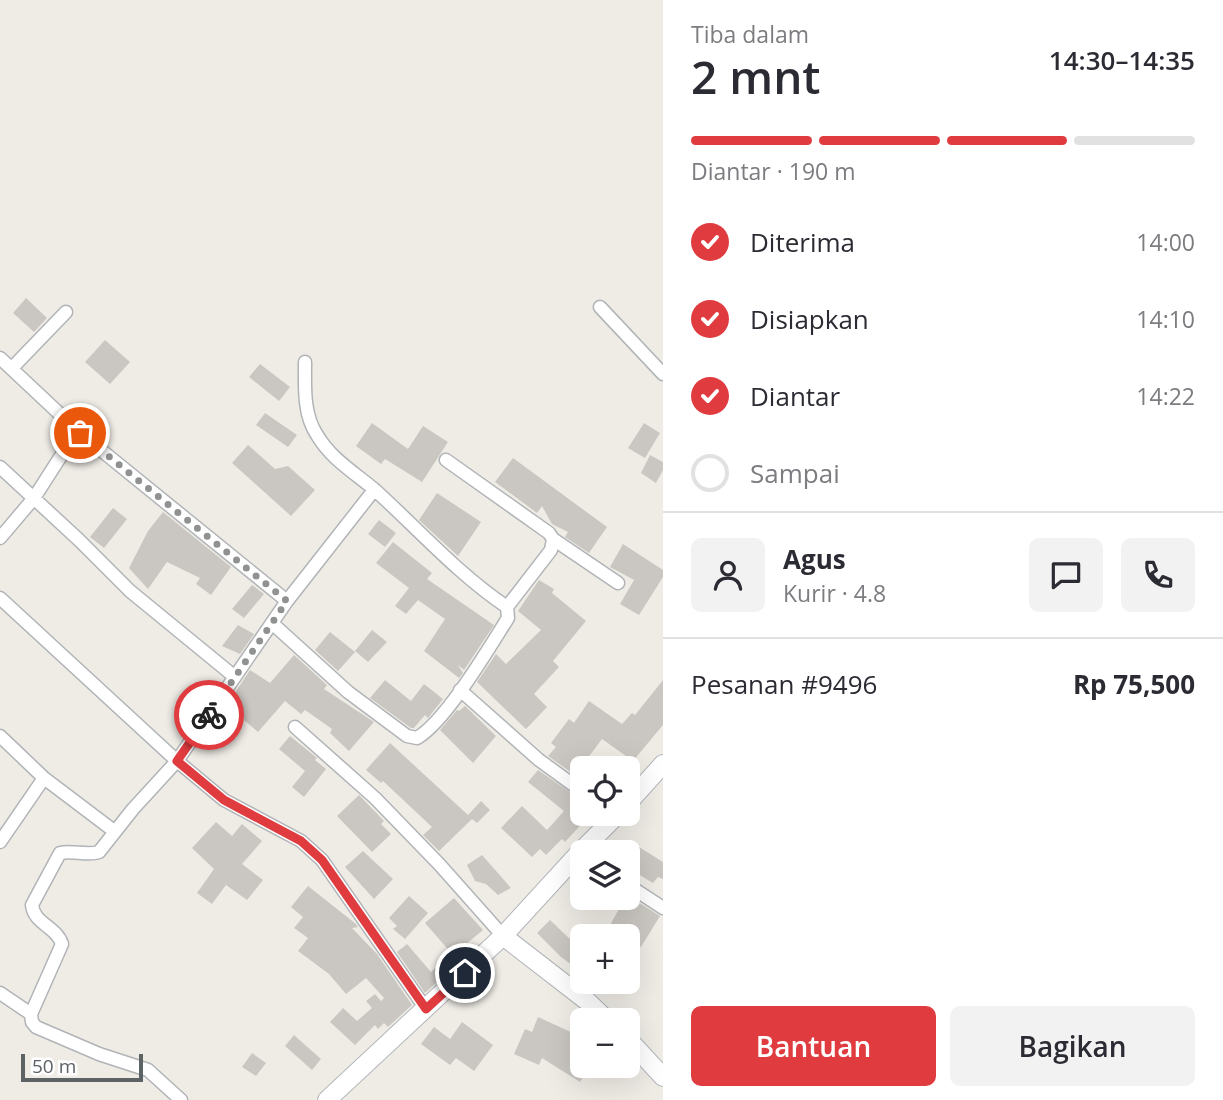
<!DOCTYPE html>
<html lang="id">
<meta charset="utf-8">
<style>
:root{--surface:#fff;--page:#f2f2f3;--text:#2b2b33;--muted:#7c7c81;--line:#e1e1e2;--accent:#e03b3f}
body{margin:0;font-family:"Open Sans",sans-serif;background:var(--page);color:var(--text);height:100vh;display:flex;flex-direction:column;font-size:26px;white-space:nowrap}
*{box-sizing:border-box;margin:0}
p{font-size:23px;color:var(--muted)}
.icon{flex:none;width:38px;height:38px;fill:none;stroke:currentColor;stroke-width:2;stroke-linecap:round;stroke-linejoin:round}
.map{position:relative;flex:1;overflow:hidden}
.drawer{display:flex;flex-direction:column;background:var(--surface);width:560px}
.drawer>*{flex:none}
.controls{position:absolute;left:570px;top:756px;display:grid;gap:14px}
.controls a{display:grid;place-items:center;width:70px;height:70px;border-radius:10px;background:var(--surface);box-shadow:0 7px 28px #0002;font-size:35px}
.scale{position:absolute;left:21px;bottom:18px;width:122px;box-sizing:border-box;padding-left:7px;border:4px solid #5d6265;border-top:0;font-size:19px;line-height:24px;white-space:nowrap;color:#5d6265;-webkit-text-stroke:5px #fff;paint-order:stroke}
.pin{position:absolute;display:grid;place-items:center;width:60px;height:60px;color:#fff;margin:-30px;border:4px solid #fff;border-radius:50%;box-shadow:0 2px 7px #0007}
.courier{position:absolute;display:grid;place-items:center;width:70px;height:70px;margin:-35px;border:5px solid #e03b3f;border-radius:50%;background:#fff;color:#222;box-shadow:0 2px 9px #0007}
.headline em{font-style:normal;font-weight:600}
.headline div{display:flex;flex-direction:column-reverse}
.headline{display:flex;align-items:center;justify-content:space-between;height:119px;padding:0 28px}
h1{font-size:46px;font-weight:600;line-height:52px}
.bar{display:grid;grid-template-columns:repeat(4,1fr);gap:10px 7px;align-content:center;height:84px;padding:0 28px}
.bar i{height:9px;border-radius:5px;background:var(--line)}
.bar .active{background:var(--accent)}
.bar p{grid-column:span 4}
.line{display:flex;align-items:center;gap:18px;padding:0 28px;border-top:2px solid var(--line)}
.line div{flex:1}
.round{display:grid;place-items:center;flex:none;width:74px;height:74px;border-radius:10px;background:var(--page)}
ol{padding:0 28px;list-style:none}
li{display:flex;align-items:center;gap:21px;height:77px}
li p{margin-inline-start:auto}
li .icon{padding:7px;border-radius:50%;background:var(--accent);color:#fff;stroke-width:4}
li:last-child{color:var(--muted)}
li i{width:38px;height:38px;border:4px solid var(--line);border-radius:50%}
.action{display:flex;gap:14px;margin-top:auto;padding:14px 28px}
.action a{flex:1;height:80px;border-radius:10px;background:var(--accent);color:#fff;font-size:28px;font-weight:600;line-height:80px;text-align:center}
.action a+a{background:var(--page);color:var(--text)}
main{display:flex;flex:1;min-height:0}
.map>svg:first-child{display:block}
.building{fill:#cac7c2}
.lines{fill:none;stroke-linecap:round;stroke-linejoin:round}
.street-casing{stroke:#b1b4b7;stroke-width:15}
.secondary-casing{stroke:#b2b6ba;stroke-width:20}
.street{stroke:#fff;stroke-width:12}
.secondary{stroke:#fff;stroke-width:18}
.done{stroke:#909292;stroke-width:7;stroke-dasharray:0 12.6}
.route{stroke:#e03b3f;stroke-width:9}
</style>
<main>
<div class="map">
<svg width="663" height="1100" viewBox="0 0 663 1100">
<rect width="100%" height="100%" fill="#efece6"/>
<path class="building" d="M26 298 47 318 34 332 13 313Z
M105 340 130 362 110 384 85 362Z
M260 364 290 387 279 401 249 377Z
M265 413 297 435 288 447 256 425Z
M372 423 408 449 423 426 448 442 422 482 385 459 381 464 356 446Z
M644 423 660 433 645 458 628 448Z
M248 445 275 469 288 466 315 490 291 516 232 463Z
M650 455 663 462V470L656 483 641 473Z
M513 458 607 527 589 553 565 537 568 532 552 524 542 506 537 513 495 482Z
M437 493 481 522 458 556 419 520Z
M113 508 127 519 104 548 90 537Z
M163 512 231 567 211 595 196 584 200 578 167 562 148 589 129 568 148 531Z
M379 520 396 533 385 547 368 534Z
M393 542 432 573 427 579 494 625 464 670 458 665 463 673 459 678 424 651 445 619 418 600 406 614 395 606 409 588 376 563Z
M623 544 663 570V577L639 615 620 604 634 580 610 567Z
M539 580 554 589 552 593 586 621 553 661 559 667 534 694 547 707 526 729 477 682 496 654 506 664 541 630 518 611Z
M252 585 264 594 244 618 232 609Z
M238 625 254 634 240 654 222 646Z
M372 630 387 642 368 662 355 651Z
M330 632 355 652 338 671 315 650Z
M294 655 327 685 324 689 374 722 349 751 330 733 332 729 305 710 301 714 285 701 258 732 244 720 242 704 232 697 250 670 270 683Z
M385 680 411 701 424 684 443 699 428 718 425 715 414 728H411L370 698Z
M663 680V725L633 761 602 739 575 775 548 756 556 747 551 743 569 719 574 723 589 701 622 724 632 713 635 715Z
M465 706 496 736 473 763 440 730 457 710 459 711Z
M290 736 317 758 315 760 326 769 304 797 292 787 305 771 279 749Z
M390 743 468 815 481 801 490 810 477 823 472 819 439 851 423 835 432 827 383 781 381 783 366 770Z
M538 770 583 801V814H591L565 842 562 839 546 855 540 849 532 857 501 828 522 806 547 830 564 811 528 782Z
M359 795 384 821 381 824 391 834 372 852 337 816Z
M216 822 232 836 242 824 262 841 242 864 263 880 247 900 226 885 212 904 197 893 214 869 192 848Z
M628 840 663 862V879L658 877 653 883 628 868Z
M363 851 393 879 374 899 345 867Z
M482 855 511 888 498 895 486 884 475 881 467 865Z
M308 886 356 924 358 927 352 928 377 954 412 1005 388 1027 384 1023 378 1029 375 1025 355 1045 330 1022 343 1008 357 1021 372 1008 366 1001 375 994 381 1001 384 998 366 978 346 994 329 974 298 951 308 938 294 928 303 917 291 907Z
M409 896 428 913 405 939 393 929 397 926 389 918Z
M454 898 483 930 453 955 425 923Z
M633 899 660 916 641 947 628 940V936H604L620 907 625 910Z
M550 920 572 941 583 937V973L561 957 537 933Z
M407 944 431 972 449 955 457 964 425 993 397 952Z
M538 1017 573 1033 570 1040 583 1048V1066H590L580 1082 542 1058 539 1065 514 1054 525 1029 532 1032Z
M462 1022 493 1045 474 1071 456 1058 450 1065 421 1044 434 1027 450 1039Z
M294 1035 321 1059 312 1070 285 1046Z
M252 1053 266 1063 256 1076 242 1067Z"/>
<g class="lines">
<g class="street-casing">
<path id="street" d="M600 307 663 374
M0 358 80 433 68 445 34 498 0 538
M12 368 66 312
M80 433 287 601
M446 460 549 533 553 539 551 550 507 607
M0 467 79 540 130 591 235 677
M553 539 618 583
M0 598 177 761 224 800 301 841 322 860 426 1009
M273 624 348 692 407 736 417 738C446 721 489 648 508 618L507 607C458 574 418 529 375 490 355 473 331 459 317 435 303 414 305 387 305 362
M460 690 539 760 583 792
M295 727 375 798 439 864 503 936
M0 736 44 778
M0 842 44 778 114 831
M628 885 663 908
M0 993 31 1014
M181 1100 148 1070 99 1054 36 1027 32 1022 31 1014 62 944C56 926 34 924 32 905L60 853C73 850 87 856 99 852L133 809 177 761 287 601 374 490"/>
</g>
<g class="secondary-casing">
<path id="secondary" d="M628 803 663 764
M503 936 587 1001 607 1020
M628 1039 663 1077
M327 1100 503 936 579 853 618 814"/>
</g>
<use href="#street" class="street"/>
<use href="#secondary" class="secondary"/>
</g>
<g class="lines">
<path class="done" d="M80 433 287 601 209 715"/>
<path class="route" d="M209 715 177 761 224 800 301 841 322 860 426 1009 465 973"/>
</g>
</svg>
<div class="controls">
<a><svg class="icon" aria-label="locate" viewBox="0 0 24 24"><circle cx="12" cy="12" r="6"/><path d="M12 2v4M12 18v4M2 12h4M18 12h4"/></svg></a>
<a><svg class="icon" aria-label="layers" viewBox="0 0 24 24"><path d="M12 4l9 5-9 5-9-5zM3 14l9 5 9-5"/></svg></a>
<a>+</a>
<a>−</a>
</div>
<div class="scale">50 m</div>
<div class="pin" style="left:80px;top:433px;background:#ea580c"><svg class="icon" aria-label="bag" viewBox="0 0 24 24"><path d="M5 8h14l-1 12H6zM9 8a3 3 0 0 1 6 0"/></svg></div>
<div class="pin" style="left:465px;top:973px;background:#1f2937"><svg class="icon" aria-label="home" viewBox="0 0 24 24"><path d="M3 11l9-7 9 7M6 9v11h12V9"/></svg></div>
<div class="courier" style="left:209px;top:715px"><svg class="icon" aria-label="bike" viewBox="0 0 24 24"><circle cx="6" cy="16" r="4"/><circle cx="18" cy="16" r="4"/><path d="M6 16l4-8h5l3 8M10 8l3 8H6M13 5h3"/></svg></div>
</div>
<section class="drawer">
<div class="headline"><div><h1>2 mnt</h1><p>Tiba dalam</p></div><em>14:30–14:35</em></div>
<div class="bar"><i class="active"></i><i class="active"></i><i class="active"></i><i></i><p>Diantar · 190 m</p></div>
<ol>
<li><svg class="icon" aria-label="check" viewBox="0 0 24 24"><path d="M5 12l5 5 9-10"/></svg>Diterima<p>14:00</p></li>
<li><svg class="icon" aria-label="check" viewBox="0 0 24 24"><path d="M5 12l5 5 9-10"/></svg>Disiapkan<p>14:10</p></li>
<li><svg class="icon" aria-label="check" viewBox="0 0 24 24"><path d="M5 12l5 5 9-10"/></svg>Diantar<p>14:22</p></li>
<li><i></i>Sampai</li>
</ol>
<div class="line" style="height:126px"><a class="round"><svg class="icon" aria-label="person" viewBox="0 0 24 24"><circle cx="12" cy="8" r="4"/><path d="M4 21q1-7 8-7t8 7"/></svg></a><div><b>Agus</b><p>Kurir · 4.8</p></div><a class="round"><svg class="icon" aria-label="chat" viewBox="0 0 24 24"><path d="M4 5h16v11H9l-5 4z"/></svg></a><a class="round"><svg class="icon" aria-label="phone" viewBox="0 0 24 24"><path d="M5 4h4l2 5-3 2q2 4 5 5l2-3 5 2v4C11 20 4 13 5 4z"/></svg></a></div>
<div class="line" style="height:91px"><div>Pesanan #9496</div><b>Rp 75,500</b></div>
<div class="action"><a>Bantuan</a><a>Bagikan</a></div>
</section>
</main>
